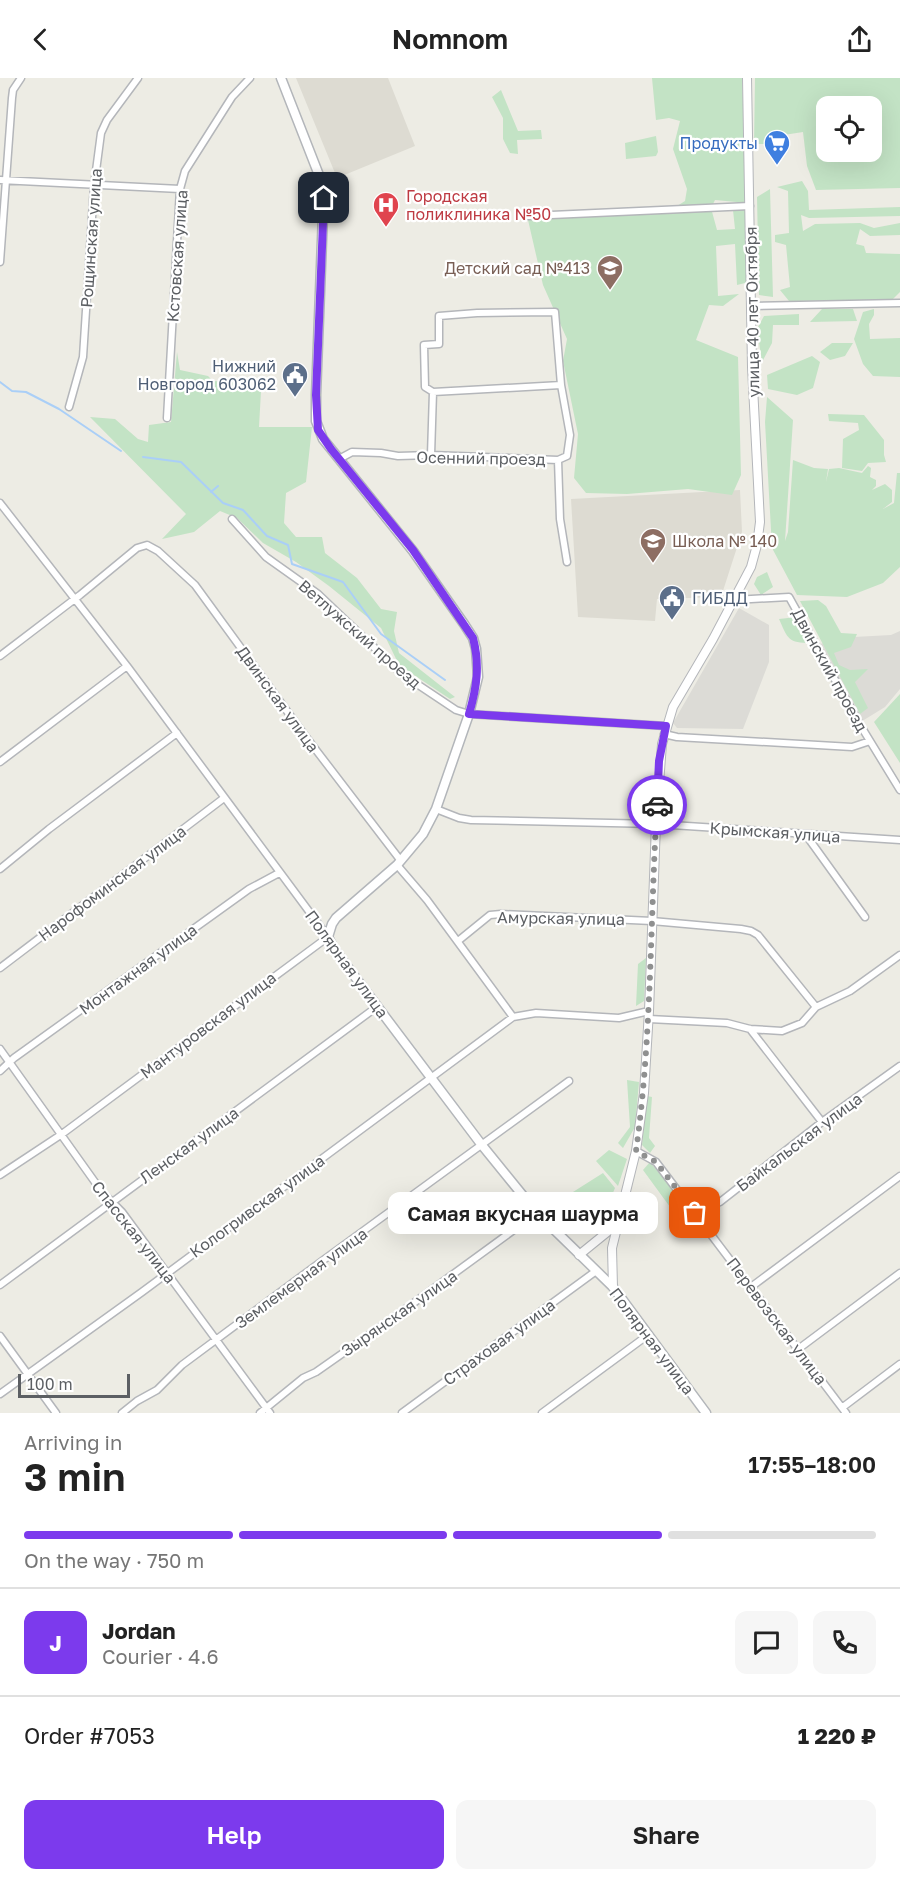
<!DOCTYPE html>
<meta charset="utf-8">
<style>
:root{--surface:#fff;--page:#f6f6f6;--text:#222;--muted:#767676;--line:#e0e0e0;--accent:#7c3aed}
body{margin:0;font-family:"Golos Text",sans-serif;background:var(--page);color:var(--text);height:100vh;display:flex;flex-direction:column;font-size:22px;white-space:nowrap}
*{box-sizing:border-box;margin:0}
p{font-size:20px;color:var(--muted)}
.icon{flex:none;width:33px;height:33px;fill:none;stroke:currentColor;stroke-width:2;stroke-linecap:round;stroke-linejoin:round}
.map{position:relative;height:1335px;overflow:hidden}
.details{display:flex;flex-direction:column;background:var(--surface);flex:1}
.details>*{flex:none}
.controls{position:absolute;left:816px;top:18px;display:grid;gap:12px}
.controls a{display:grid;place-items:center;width:66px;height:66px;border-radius:12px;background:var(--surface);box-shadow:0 6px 24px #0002;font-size:30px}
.scale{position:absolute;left:18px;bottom:15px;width:112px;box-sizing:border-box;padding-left:6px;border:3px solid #5c5f63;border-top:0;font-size:16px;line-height:21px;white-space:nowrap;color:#5c5f63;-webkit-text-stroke:4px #fff;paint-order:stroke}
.pin{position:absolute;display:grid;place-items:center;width:51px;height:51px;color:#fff;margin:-26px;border-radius:12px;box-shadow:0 3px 9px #0006}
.courier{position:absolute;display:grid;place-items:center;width:60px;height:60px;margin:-30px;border:4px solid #7c3aed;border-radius:50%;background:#fff;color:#222;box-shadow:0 2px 8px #0007}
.bubble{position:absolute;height:42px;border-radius:12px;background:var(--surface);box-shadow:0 6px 24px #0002;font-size:20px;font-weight:600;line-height:42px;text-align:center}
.overview em{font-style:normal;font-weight:600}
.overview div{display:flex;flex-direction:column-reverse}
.overview{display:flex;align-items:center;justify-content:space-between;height:102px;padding:0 24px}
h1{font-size:39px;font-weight:600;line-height:45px}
.bar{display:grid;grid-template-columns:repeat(4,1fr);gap:9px 6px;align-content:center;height:72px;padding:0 24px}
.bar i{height:8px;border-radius:4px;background:var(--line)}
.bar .selected{background:var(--accent)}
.bar p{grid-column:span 4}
.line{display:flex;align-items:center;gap:15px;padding:0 24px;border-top:2px solid var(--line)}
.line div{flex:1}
.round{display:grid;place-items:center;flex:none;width:63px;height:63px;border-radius:12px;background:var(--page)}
.button{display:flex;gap:12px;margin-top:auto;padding:12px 24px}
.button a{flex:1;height:69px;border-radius:12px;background:var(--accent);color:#fff;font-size:24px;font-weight:600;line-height:69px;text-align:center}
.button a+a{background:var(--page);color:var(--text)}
header{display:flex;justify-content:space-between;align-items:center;height:78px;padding:0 24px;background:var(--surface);font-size:27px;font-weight:600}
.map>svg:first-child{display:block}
.industrial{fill:#dcdbd6}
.education{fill:#dddbd2}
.green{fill:#c3e3c5;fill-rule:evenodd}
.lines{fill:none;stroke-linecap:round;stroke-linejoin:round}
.stream{stroke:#aacff7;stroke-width:2}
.minor-casing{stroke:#b4b6ba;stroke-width:9}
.tertiary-casing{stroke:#b4b6ba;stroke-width:10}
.secondary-casing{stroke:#b3b6ba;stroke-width:11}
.minor{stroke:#fff;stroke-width:6}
.tertiary{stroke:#fff;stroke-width:8}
.secondary{stroke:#fff;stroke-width:8}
.done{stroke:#8f9090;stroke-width:6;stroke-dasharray:0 10.8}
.route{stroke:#7c3aed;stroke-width:8}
.labels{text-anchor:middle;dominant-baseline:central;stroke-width:4.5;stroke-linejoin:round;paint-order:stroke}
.shop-label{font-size:16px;fill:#366cbe;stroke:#fff;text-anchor:end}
.health-label{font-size:16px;fill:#be3a42;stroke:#fff;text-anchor:start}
.street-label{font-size:16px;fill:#5c5f63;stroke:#fff}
.education-label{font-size:16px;fill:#785e54;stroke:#fff;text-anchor:end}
.service-label{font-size:16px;fill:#4e5e75;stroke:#fff;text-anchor:end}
</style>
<header><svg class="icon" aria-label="back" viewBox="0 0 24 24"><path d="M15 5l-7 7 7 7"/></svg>Nomnom<svg class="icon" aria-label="share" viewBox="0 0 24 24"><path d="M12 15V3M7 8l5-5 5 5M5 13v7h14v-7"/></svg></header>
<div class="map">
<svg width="900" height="1335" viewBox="0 0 900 1335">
<rect width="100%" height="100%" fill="#edece4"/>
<path class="industrial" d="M739 530 769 547V584L743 651 677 650 673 645Z
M900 553V611L885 629 859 645 816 568 835 560 891 557Z"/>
<path class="education" d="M296 0H388L415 68 337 100Z
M740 412 742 454 721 519 657 521 655 543 578 539 571 421Z"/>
<path class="green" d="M652 0H742L747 125 715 122 711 130 717 152 735 151 733 132 747 131 749 204 737 207 735 166 716 168 718 218 739 216 723 228 709 227 696 262 738 279 741 397 732 417 688 411 627 416 586 415 574 400 578 356 563 283 567 261 543 207 528 142 532 136 677 128 685 123 687 111 673 71 680 43 669 40 656 42Z
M755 0H900V110L816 112 807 88 803 54 771 59 766 66H754ZM872 28V74H826V28Z
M501 12 518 53 541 52 542 61 517 62 518 76 510 75 503 61V40L492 19Z
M656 58 658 74 656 78 626 81 625 65Z
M802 103 808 113 809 132 900 129V138L809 140 801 137 803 153 815 146 860 145 874 150 900 145V157L870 158 860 151 856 166 864 168 866 175 900 176V214L892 222 789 223 780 212 790 209 786 167 775 164V157L789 155 788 113 777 109Z
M770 111 773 219 759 217 757 119Z
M822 231H853L857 243 810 244Z
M874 231V237L869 246 870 261 900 260V299L873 298 863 286 854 261 863 234Z
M799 236V247H773L772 265 762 284 757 251 764 238Z
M832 265H853L845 278 830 282 820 274Z
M177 274 180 292 208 298 213 303 238 304 261 313 259 349H312L306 404 286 415 284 445 296 459H322L325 475 357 500 381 531 397 534 394 553 399 575 455 619 450 621 399 587 381 550 329 508 296 484 263 465 237 440 220 433 194 454 162 461 186 436 90 339 115 341 138 361 148 364 149 347 171 344Z
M812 278 820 284 813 310 797 317 768 311 767 297Z
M767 319 793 342 785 463 788 454 793 382 814 390 828 391 826 404 829 391 839 390 862 395 868 388 871 390 870 399 876 402V408L872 412 885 406 892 412V424L883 431 894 425 897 395H900V489L883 505 847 519 797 517 772 470 765 344Z
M828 336 864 337 884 362V377L886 384 868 385 862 393 842 390 843 361 859 352 858 345 829 343Z
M767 494 773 509 761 517 754 506 757 499Z
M818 522 826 528 841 555 857 556 851 569 834 575 839 587 850 592 868 591 855 604 868 630 860 636 800 523Z
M797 539 811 565C788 565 788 561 779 541Z
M900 616V685L874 644Z
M646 880 644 923 636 928 638 886Z
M627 1002 639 1004 635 1049 623 1070 618 1065 630 1049Z
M647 1018 652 1019 649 1060 655 1068 650 1075 642 1067Z
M609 1072 627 1081 618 1108 596 1083Z
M650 1084 681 1121 670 1129 643 1092Z
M603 1095 615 1110 604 1136 583 1153 554 1132V1126Z"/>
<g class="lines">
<path class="stream" d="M0 304 12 313 26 314 59 331 121 373
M143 379 181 384 223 425 243 432 267 458 288 467 292 486 343 504 381 556 445 602
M211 414 218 408"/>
<g class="minor-casing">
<path id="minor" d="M0 102 180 111
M529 138 750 128
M0 184 12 20 13 12 21 0
M751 228 900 225
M433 314 425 309 424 267 439 266V238L477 235 555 234 561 307 570 357 567 378 558 382
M433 314 561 307
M69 329 83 279 94 108 101 55 107 42 138 0
M167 340 180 111 185 93 232 19 250 0
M431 377 433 314
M339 381 352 374 381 375 398 378 431 377 558 382 560 441 567 484
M0 425 127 588 328 859 62 1056 0 1097
M232 441 266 479 318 516 402 596 456 632 469 636 666 648
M734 522 789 519 859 645 900 712
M0 578 80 517 137 470 147 467 158 473 195 507 303 655 401 783
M664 656 677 659 852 669 870 663
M0 684 127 588
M436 731 459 740 471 742 656 746 900 762
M806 757 865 839
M397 787 427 822 513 939 536 935 619 940 649 933
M0 791 49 751 177 655
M458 863 490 837 501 836 652 843 741 851 751 853 758 857 816 929
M0 890 224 720
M649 941 727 945 750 951 782 953 802 945 816 929 850 913 900 877
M750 951 822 1044
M0 971 102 1114 122 1134 270 1335
M0 993 14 980 249 811 279 795
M636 1073 656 1084 846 1335
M695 1135 720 1124 822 1044 900 988
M0 1207 378 928
M751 1209 900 1098
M0 1258 56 1335
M797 1272 900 1195
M0 1316 142 1214 513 939
M843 1329 900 1286
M122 1335 137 1323 157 1312 182 1287 322 1183 569 1003
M260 1335 303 1300 316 1294 393 1240 537 1135
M402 1335 596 1193
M542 1335 648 1257"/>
</g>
<g class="tertiary-casing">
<path id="tertiary" d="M579 1177 616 1147
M613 1209 612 1170 636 1073 644 1015 649 933 656 746 662 666 673 629 713 561 751 489 757 467 760 444 752 289 747 0"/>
</g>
<g class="secondary-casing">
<path id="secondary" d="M281 0 324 110 316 317V343L323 361 413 473 464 546 473 560 476 571 478 599 469 636 436 731 423 756 397 787 336 840 332 846 328 859 334 871 481 1066 537 1135 613 1209 706 1335"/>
</g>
<use href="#minor" class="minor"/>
<use href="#tertiary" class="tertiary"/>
<use href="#secondary" class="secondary"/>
</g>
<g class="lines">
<path class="done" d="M657 727C650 842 652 958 636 1073L656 1084 695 1135"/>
<path class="route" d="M324 120 316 317 318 352 331 371 413 472 473 560C480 587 477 609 469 636L666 648 659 683 657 727"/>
</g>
<defs>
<g id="supermarket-pin" transform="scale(1.35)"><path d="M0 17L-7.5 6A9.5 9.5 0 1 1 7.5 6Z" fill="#3f7fe0" stroke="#fff"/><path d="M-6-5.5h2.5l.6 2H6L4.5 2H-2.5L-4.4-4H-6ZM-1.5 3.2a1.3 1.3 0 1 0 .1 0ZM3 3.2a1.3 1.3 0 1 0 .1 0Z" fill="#fff"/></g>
<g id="hospital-pin" transform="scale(1.35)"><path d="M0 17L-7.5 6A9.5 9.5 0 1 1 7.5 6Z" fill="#e0444e" stroke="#fff"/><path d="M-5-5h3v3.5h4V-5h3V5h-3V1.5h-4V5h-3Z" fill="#fff"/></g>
<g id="school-pin" transform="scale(1.35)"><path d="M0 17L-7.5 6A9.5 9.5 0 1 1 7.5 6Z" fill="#8d6e63" stroke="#fff"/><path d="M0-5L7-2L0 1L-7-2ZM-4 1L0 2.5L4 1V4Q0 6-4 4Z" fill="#fff"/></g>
<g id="civic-pin" transform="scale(1.35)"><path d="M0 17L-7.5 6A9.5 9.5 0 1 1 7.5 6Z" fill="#5c6f8a" stroke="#fff"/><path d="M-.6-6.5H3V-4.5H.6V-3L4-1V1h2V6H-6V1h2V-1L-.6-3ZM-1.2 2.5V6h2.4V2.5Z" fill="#fff"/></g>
</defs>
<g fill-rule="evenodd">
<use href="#supermarket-pin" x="777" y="65"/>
<use href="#hospital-pin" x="386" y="127"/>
<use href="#school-pin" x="610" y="190"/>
<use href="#civic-pin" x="295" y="297"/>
<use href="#school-pin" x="653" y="463"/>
<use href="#civic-pin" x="672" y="520"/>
</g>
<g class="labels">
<g class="shop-label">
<text x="758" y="65">Продукты</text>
</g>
<g class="health-label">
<text x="406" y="118">Городская<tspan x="406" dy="18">поликлиника №50</tspan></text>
</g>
<g class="street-label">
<text transform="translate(91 160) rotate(-86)">Рощинская улица</text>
<text transform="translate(177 178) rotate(-86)">Кстовская улица</text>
<text transform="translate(752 234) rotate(-91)">улица 40 лет Октября</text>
<text transform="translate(481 380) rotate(1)">Осенний проезд</text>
<text transform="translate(360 556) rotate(41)">Ветлужский проезд</text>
<text transform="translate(830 592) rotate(61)">Двинский проезд</text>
<text transform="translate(278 621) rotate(54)">Двинская улица</text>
<text transform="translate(775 754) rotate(4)">Крымская улица</text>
<text transform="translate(112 805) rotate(-37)">Нарофоминская улица</text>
<text transform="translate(561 840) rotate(1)">Амурская улица</text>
<text transform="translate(347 886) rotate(54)">Полярная улица</text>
<text transform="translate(138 891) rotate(-36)">Монтажная улица</text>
<text transform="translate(208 947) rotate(-37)">Мантуровская улица</text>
<text transform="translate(799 1064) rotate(-37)">Байкальская улица</text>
<text transform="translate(189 1067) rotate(-36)">Ленская улица</text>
<text transform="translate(257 1128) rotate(-36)">Кологривская улица</text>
<text transform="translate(134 1154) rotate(52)">Спасская улица</text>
<text transform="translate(301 1200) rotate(-36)">Землемерная улица</text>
<text transform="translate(399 1235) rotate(-35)">Зырянская улица</text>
<text transform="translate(777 1243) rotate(53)">Перевозская улица</text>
<text transform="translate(652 1263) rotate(53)">Полярная улица</text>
<text transform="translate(499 1264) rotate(-36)">Страховая улица</text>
</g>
<g class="education-label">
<text x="590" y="190">Детский сад №413</text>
<text x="672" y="463" text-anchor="start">Школа № 140</text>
</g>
<g class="service-label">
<text x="276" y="288">Нижний<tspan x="276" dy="18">Новгород 603062</tspan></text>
<text x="692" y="520" text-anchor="start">ГИБДД</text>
</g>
</g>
</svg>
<div class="controls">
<a><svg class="icon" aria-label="locate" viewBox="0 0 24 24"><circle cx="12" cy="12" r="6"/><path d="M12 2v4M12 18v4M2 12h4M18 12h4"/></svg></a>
</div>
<div class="scale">100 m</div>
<div class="pin" style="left:695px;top:1135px;background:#ea580c"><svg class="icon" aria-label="bag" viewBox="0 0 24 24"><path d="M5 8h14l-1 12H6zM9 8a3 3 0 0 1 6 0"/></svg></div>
<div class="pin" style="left:324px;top:120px;background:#1f2937"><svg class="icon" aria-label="home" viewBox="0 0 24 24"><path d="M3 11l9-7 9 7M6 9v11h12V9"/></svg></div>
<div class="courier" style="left:657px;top:727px"><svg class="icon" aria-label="car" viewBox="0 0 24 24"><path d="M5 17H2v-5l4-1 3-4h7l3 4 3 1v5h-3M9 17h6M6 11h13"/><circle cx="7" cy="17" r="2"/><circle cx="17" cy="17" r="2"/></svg></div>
<div class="bubble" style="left:388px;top:1114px;width:270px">Самая вкусная шаурма</div>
</div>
<section class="details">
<div class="overview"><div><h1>3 min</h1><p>Arriving in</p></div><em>17:55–18:00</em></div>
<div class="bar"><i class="selected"></i><i class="selected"></i><i class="selected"></i><i></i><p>On the way · 750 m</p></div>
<div class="line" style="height:108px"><b class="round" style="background:var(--accent);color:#fff">J</b><div><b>Jordan</b><p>Courier · 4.6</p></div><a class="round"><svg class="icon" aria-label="chat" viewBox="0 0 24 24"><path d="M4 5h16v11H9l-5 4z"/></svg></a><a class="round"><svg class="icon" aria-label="phone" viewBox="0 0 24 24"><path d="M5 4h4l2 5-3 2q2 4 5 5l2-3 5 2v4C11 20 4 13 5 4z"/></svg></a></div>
<div class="line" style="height:78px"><div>Order #7053</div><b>1 220 ₽</b></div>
<div class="button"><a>Help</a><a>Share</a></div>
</section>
